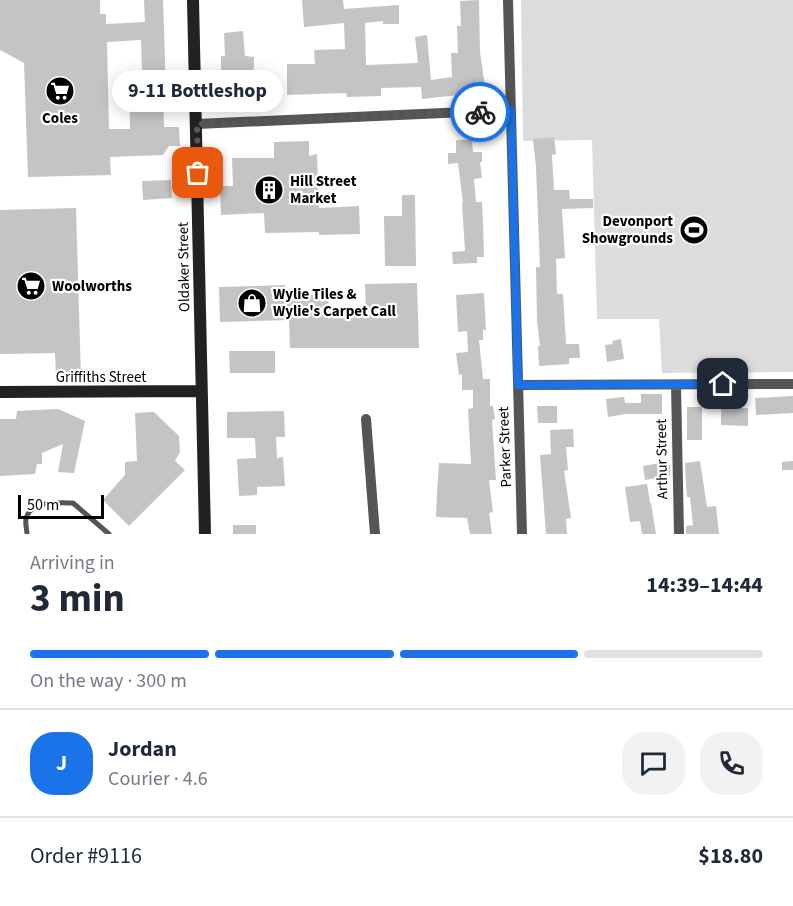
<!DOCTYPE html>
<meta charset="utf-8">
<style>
:root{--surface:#fff;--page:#f2f2f3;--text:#1f2937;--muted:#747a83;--line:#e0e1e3;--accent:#1a73e8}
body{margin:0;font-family:"Source Sans 3",sans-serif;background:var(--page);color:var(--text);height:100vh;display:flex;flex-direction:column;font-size:22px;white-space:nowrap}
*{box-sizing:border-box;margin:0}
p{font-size:20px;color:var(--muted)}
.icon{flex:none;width:33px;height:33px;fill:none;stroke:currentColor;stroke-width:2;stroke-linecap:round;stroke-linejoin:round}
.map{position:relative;height:534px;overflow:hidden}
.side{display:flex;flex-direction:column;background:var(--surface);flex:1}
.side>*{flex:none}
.scale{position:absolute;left:18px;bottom:15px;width:86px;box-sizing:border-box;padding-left:6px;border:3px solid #000;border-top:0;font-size:16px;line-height:21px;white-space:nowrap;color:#000;-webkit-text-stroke:4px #fff;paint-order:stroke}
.pin{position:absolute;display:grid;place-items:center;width:51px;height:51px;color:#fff;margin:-26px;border-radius:12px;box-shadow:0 3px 9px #0006}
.courier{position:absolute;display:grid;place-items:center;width:60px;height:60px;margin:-30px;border:4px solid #1a73e8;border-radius:50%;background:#fff;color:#222;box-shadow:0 2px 8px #0007}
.bubble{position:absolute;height:42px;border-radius:21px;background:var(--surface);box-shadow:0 3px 15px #0003;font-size:20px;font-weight:700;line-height:42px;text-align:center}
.summary em{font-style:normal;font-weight:700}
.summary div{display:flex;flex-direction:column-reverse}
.summary{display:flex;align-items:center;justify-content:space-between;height:102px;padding:0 30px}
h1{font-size:39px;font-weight:700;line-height:45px}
.bar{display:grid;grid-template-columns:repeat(4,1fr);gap:9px 6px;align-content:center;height:72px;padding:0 30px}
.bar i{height:8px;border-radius:4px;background:var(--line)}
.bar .current{background:var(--accent)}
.bar p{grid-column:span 4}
.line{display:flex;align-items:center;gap:15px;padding:0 30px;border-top:2px solid var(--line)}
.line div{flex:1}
.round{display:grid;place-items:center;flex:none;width:63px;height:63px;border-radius:24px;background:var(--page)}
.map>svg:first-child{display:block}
.green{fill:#dcdcdc}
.building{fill:#c4c4c4;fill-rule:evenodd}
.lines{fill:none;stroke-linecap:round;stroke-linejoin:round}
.lane{stroke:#555;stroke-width:5}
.street{stroke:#555;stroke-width:10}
.secondary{stroke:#222;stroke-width:12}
.done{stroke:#595959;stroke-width:6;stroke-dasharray:0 10.8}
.route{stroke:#1a73e8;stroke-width:8}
.labels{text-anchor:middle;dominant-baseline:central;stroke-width:4.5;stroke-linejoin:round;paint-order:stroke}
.poi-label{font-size:15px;font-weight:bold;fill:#000;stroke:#fff;text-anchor:start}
.street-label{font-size:15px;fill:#000;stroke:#fff}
</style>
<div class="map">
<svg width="793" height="534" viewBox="0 0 793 534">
<rect width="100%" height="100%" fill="#fff"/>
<path class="green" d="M521 0H793V372L662 373 659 319H597L592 140 523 141Z"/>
<path class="building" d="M0 0H100V14H106V24L145 22 144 0H163L165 58V89H163L164 127H179L180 146H169L163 155 110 157 111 175 28 177 24 63 0 50ZM141 40 142 70H129L130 129H109L107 42Z
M302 0H343L344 9 399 5V24H383V21L365 23 366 65 418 63 415 37 427 35 431 80 452 77 451 53H458L457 26H461L460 1 479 0 480 52 486 94 458 98V95L422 99 421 87 381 88V96L347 97 346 93 287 95V64H315L314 50 345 49 344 23 304 27Z
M243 31 245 56 254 57 253 102H221V56H225L224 33Z
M554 137 556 154 552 155 554 190H569L570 199H593V208L562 209 565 258 556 259 557 294H563L566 344H579L580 358H569V364L539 366 538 346H540L537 321 536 267H540L536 167 533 139Z
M456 140H472L473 152H482V162H480L482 178 474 179 476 202H482L483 222 484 257H477V263L453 264 452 252 465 251 462 203H463L458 163 448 164V153H456Z
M309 141V156L317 154 319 208 359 206 360 234 319 235V232L265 233 264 213 221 215 220 186H233L232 158H274V142Z
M171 180 172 198 143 200 142 181Z
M402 195H415L416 266H385L384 216H402Z
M76 208 81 377H56L55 353 0 354V210Z
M417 283 419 348H290L289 320 220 322 219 287 285 285V295H328L329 317 366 316 365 284Z
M484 293 486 330H483V340H479L483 379H490V406H493L495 419 492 420 496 480H489L493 512 489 513 492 534H470L467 518 436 517 437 493 439 463 471 464 468 409 473 408V390H462V374L459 375 456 353 468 352 467 331 458 332 456 295Z
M621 339 624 359 607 362 605 345 613 344 612 341Z
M229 351H275V373H230Z
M641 394H662V414H625L608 417 606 399 624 397 625 403H641Z
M793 396V413L756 415 755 398Z
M537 406H557V423H538Z
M687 407H702V440H687Z
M721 408H748V426L721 425Z
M58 409 85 421 74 473 58 472 63 444 42 453V464H37L35 474 0 476V419H16L17 411Z
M284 411 285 437H276L277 458 283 457 285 486 257 487V495L239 496 237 459 256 458 255 438H227V412Z
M154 412 179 436 180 452 175 461 185 470 129 526 103 500 125 475V462L137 461 135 413Z
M573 429 574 447H566L568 470 564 471 571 518 566 519 567 534H546L540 455 551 454 550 430Z
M700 461 707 507 716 506 719 534H686V526L693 525 690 497H687L686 484 685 463Z
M793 461V470H782V462Z
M666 462V466L670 465V476L645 480 643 466Z
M647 484 650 503H651L656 534H642L640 521 630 522 625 487Z
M233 525H256V534H233Z"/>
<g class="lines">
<path class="lane" d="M27 534C27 530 25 524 26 519 30 500 59 503 73 503L109 534"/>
<path class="street" d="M508 0 522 534
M197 124 511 110
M518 385 793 384
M676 385 679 534
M366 419 375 534"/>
<path class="secondary" d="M193 0 205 534
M0 392 201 391"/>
</g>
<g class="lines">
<path class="done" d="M198 173 197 124 480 112"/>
<path class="route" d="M480 112 511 110 518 385 723 384"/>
</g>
<defs>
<g id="supermarket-disc" transform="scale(1.5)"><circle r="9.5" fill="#000" stroke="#fff"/><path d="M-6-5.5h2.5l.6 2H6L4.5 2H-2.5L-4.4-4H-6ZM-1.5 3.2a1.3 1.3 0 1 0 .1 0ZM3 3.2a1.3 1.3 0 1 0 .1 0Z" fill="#fff"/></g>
<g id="building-disc" transform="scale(1.5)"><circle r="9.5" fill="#000" stroke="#fff"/><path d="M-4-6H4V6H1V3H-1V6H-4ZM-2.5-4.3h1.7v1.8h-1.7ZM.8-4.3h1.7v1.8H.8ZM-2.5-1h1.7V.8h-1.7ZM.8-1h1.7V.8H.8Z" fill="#fff"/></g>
<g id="stadium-disc" transform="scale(1.5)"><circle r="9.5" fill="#000" stroke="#fff"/><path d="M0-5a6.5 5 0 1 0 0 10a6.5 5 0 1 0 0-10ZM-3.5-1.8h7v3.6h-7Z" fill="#fff"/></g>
<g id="shop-disc" transform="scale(1.5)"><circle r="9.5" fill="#000" stroke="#fff"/><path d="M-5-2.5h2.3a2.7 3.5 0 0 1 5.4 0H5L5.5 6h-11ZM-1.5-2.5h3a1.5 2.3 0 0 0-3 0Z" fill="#fff"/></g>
</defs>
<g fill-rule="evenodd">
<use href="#supermarket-disc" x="60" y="91"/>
<use href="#building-disc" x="269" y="190"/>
<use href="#stadium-disc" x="694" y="230"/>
<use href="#supermarket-disc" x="31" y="286"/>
<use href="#shop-disc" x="252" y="303"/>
</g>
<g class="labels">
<g class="poi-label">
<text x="60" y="118" text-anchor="middle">Coles</text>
<text x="290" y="181">Hill Street<tspan x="290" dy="17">Market</tspan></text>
<text x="673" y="221" text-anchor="end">Devonport<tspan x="673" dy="17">Showgrounds</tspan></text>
<text x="52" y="286">Woolworths</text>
<text x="273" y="294">Wylie Tiles &amp;<tspan x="273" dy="17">Wylie's Carpet Call</tspan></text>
</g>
<g class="street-label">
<text transform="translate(184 267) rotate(-91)">Oldaker Street</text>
<text x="101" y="377">Griffiths Street</text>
<text transform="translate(505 447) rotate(-92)">Parker Street</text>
<text transform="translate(662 459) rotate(-91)">Arthur Street</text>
</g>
</g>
</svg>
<div class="scale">50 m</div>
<div class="pin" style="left:198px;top:173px;background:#ea580c"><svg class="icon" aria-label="bag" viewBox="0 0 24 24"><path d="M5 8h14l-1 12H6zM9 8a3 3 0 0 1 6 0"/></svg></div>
<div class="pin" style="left:723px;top:384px;background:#1f2937"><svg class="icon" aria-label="home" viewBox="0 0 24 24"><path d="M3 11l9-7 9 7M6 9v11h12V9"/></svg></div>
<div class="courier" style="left:480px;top:112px"><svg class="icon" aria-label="bike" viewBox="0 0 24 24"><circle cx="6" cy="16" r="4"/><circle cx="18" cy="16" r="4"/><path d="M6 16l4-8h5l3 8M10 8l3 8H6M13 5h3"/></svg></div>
<div class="bubble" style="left:112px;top:70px;width:171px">9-11 Bottleshop</div>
</div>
<section class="side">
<div class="summary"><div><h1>3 min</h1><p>Arriving in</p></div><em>14:39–14:44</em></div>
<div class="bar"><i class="current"></i><i class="current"></i><i class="current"></i><i></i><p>On the way · 300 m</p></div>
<div class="line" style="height:108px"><b class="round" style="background:var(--accent);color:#fff">J</b><div><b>Jordan</b><p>Courier · 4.6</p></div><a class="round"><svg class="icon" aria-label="chat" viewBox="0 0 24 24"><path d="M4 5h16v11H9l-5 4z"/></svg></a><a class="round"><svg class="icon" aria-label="phone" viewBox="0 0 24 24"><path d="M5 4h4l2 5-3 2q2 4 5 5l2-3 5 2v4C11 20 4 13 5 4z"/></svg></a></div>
<div class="line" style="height:78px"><div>Order #9116</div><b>$18.80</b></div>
</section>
